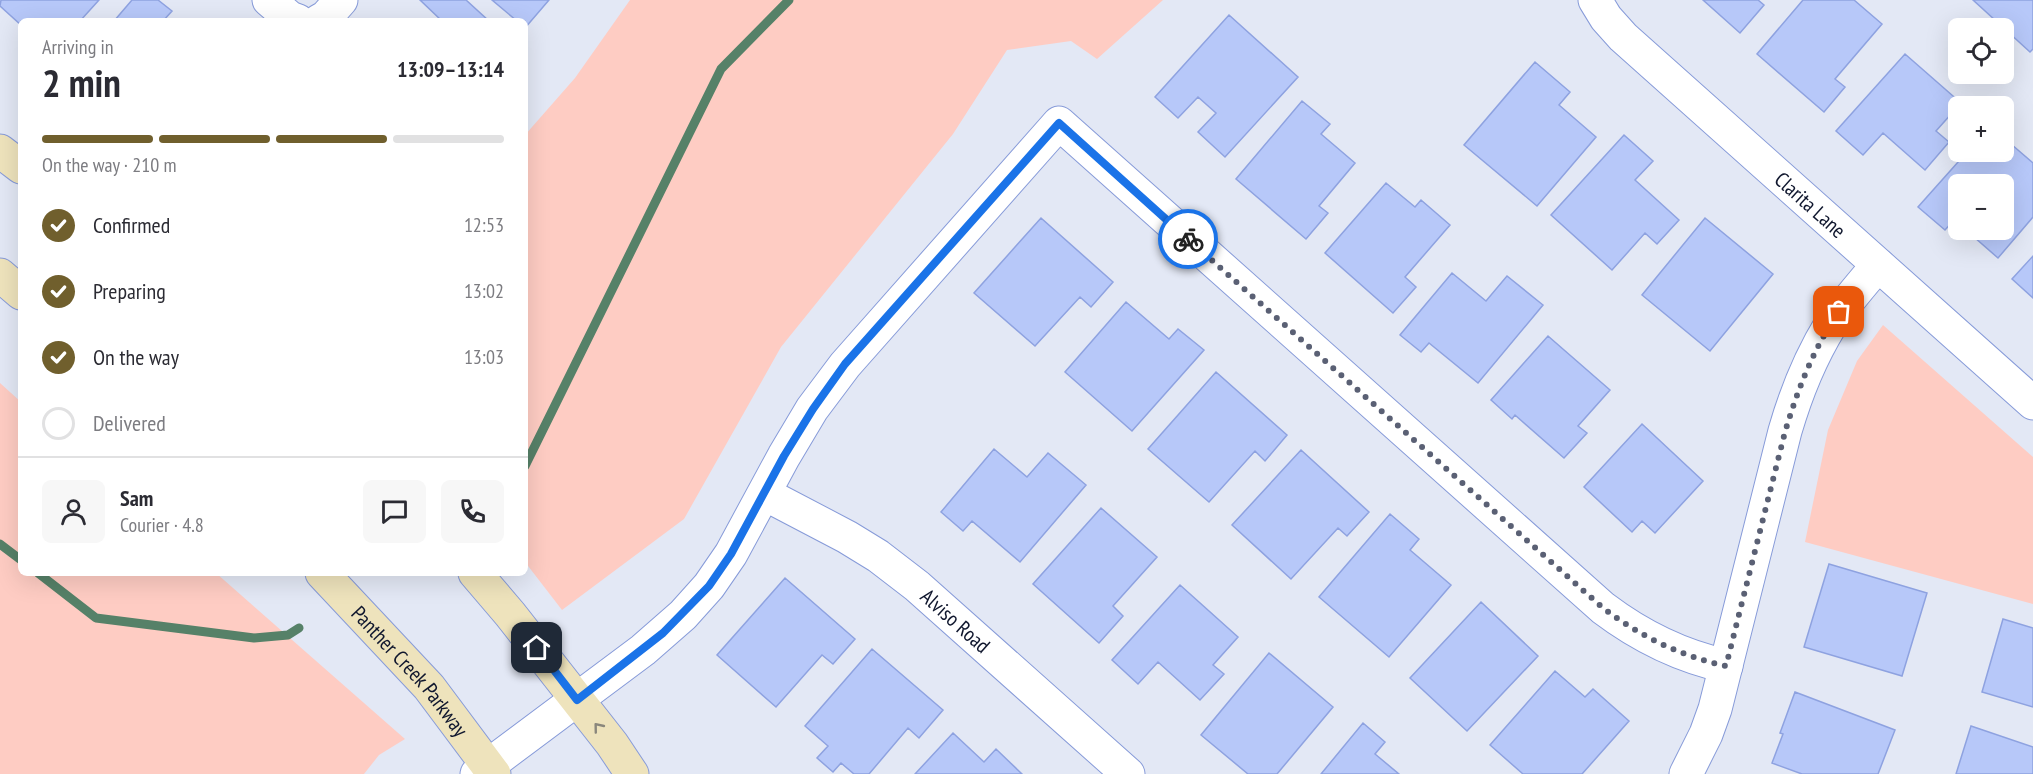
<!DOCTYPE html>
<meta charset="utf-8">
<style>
:root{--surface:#fff;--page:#f7f7f7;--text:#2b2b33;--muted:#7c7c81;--line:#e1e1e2;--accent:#705f2d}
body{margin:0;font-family:"PT Sans Narrow",sans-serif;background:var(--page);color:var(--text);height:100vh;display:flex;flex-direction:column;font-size:22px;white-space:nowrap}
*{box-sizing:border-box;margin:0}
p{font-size:20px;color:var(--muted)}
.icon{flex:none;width:33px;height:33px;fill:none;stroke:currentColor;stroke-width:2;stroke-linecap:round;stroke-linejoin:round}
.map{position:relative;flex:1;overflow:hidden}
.sheet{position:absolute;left:18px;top:18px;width:510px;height:558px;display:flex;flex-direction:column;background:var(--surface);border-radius:9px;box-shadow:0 6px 24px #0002}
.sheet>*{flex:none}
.fabs{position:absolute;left:1948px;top:18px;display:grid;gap:12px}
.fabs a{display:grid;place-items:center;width:66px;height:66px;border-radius:9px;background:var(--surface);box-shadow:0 6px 24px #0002;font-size:30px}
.pin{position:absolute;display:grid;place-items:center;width:51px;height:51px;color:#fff;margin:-26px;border-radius:12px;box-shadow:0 3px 9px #0006}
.courier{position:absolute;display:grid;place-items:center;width:60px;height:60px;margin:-30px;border:4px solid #1a73e8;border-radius:50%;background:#fff;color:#222;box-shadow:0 2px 8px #0007}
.overview em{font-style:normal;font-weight:700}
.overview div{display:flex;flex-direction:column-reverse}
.overview{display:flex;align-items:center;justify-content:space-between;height:102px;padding:0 24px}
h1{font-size:39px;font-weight:700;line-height:45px}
.bar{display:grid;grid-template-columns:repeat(4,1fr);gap:9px 6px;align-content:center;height:72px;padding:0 24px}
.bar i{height:8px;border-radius:4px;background:var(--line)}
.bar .current{background:var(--accent)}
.bar p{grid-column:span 4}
.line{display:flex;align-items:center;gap:15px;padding:0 24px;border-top:2px solid var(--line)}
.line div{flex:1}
.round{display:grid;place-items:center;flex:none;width:63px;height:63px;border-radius:9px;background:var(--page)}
ol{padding:0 24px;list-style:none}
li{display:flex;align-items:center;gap:18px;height:66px}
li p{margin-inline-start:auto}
li .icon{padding:6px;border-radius:50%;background:var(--accent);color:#fff;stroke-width:4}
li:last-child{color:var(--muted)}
li i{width:33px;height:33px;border:3px solid var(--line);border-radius:50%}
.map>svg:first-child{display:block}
.green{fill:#feccc3}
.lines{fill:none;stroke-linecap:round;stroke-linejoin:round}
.stream{stroke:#568168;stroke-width:9}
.building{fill:#b7c8f9;stroke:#8ea2e0;stroke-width:1.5}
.street-casing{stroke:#879bd9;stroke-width:35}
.secondary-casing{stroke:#879bd9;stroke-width:35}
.street{stroke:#fff;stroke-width:33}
.secondary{stroke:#eee3bc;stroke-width:33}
.oneway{stroke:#8a877c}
.done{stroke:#5a6074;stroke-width:6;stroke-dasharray:0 10.8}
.route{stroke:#1a73e8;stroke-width:8}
.labels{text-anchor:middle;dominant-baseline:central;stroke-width:4.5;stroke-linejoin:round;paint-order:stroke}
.street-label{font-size:21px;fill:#10172e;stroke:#f5f5f5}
</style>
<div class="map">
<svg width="2033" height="774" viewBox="0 0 2033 774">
<rect width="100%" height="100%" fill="#e3e8f5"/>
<path class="green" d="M630 0H1163L1097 59 1071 41 1007 50 953 134 781 347 684 519 562 610 525 562V135L575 78Z
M1883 325 2033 457V604L1805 542 1828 430 1857 361Z
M0 383 21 402V573H216L405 739 379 755 364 774H0Z"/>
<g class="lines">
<path class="stream" d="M525 466 721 69 789 0
M0 544 21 560
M38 573 96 618 254 638 288 635 299 628"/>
</g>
<path class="building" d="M1 0H99L80 21H21V25L0 6Z
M132 0H158L172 11 163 21H114Z
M420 0H466L489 21H442Z
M492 0H549L525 28V21H517Z
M1703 0H1758L1764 5 1740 33Z
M1803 0H1854L1882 24 1835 79 1845 87 1824 112 1757 54Z
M1973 0H2033V49L2030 52Z
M1229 15 1298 77 1225 157 1198 132 1216 113 1198 97 1178 118 1155 97Z
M1905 54 1961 103 1936 131 1949 142 1925 170 1883 133 1863 155 1836 131Z
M1535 62 1570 92 1559 105 1596 137 1537 206 1464 145Z
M1302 101 1330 124 1321 134 1355 163 1319 206 1328 213 1306 239 1236 179Z
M1624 135 1653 161 1635 180 1679 220 1657 244 1645 233 1612 270 1551 215Z
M2004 138 2033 163V217L1998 258 1966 230H2004V184H1959V223L1954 220 1945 230 1918 207 1967 152H2004Z
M1386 183 1415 207 1421 200 1450 225 1405 277 1416 287 1393 313 1325 253Z
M1041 218 1113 282 1091 307 1080 297 1035 346 974 293Z
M1705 218 1773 274 1710 351 1642 295Z
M2033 256V298L2012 279Z
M1452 273 1486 301 1507 276 1543 305 1478 383 1429 343 1421 352 1400 335Z
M1126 302 1169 339 1178 329 1204 350 1132 431 1065 372Z
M1548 336 1610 390 1578 426 1587 433 1564 458 1515 415 1512 419 1491 400Z
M1216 372 1287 435 1265 461 1255 451 1209 502 1148 449Z
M1642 424 1703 481 1655 533 1642 521 1632 532 1584 487Z
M994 449 1027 477 1048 453 1086 485 1020 562 972 521 963 531 941 512Z
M1301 450 1369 512 1347 536 1338 528 1291 579 1232 525Z
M1101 508 1157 557 1113 606 1123 616 1099 643 1033 584Z
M1390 514 1419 539 1410 550 1451 585 1389 657 1319 597Z
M1829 564 1927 593 1902 676 1804 647Z
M785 578 855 639 833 664 822 655 776 707 717 655Z
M1180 585 1238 637 1213 665 1224 674 1200 700 1158 662 1138 684 1112 660Z
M1481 602 1538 656 1467 731 1410 678Z
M2003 619 2033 628V707L1982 692Z
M872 649 943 710 919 738 908 728 869 774H854L841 763 833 772 817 758 828 746 805 726Z
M1269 653 1333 707 1277 774H1248L1201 735Z
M1555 671 1585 697 1593 689 1629 721 1582 774H1523L1490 745Z
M1795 692 1895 730 1878 774H1802L1772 763 1783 734 1780 733Z
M1363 723 1385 742 1375 754 1399 774H1321Z
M1971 726 2033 747V774H1956Z
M953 733 984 762 996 749 1022 774H915Z"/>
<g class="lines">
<g class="street-casing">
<g id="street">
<path d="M269 0 290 18 298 21"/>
<path id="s1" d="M1595 0 1606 18 1623 37 2033 403"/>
<path d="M319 21 326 17 341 0"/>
<path id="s2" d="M765 494 847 537 878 556 917 586 1128 774"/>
<path d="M477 774 643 650 683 615 709 586 731 554 784 456 812 409 845 365 1059 123 1603 608C1640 636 1680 656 1726 666"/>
<path d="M1686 774 1706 734 1715 709 1785 431C1796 393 1810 358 1831 324 1845 303 1862 284 1878 265"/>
</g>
</g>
<g class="secondary-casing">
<g id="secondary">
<path d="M0 151 21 167"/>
<path d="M0 275 21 293"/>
<path id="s3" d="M322 573 429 687 494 774"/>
<path d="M475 573 510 614 612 744 632 774"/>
</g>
</g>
<use href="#street" class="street"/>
<use href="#secondary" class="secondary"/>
</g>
<defs><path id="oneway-chevron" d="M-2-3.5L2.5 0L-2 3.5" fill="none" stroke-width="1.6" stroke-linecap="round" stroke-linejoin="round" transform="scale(1.5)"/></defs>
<use class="oneway" href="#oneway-chevron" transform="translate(598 727) rotate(-129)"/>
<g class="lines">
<path class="done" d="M1188 239 1603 608C1640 636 1680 656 1726 666L1785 432C1798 389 1813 349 1839 312"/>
<path class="route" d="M537 648 577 700 663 633 709 586 731 554 784 456 813 409 845 364 1059 123 1188 239"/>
</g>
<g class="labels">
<g class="street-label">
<text stroke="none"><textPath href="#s1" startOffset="298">Clarita Lane</textPath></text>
<text stroke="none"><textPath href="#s2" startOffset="230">Alviso Road</textPath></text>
<text stroke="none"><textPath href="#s3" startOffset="132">Panther Creek Parkway</textPath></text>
</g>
</g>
</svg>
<div class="fabs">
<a><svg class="icon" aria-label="locate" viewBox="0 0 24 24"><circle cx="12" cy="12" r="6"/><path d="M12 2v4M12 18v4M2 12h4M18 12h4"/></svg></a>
<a>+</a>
<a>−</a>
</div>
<div class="pin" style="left:1839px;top:312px;background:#ea580c"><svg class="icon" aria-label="bag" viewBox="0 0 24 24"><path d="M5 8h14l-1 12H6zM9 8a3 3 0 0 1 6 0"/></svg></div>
<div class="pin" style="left:537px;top:648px;background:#1f2937"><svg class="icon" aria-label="home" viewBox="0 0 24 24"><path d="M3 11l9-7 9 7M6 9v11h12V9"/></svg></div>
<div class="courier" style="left:1188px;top:239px"><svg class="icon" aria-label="bike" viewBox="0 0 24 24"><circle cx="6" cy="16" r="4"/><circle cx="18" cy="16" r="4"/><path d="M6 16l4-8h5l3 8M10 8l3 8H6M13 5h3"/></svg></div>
<section class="sheet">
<div class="overview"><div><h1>2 min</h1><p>Arriving in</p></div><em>13:09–13:14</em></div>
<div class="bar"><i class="current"></i><i class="current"></i><i class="current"></i><i></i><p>On the way · 210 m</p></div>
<ol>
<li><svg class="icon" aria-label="check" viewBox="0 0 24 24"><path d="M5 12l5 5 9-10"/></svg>Confirmed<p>12:53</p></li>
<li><svg class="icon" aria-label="check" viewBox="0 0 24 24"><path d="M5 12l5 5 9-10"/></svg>Preparing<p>13:02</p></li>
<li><svg class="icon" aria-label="check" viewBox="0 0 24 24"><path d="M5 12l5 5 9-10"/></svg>On the way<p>13:03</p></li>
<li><i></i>Delivered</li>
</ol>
<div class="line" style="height:108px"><a class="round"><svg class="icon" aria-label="person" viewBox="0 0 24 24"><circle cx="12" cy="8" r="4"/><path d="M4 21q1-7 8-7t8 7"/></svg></a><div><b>Sam</b><p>Courier · 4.8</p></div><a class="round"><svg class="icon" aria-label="chat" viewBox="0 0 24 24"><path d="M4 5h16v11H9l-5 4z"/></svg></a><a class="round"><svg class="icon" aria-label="phone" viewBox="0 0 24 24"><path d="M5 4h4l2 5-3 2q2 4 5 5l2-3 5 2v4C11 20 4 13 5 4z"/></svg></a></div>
</section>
</div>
